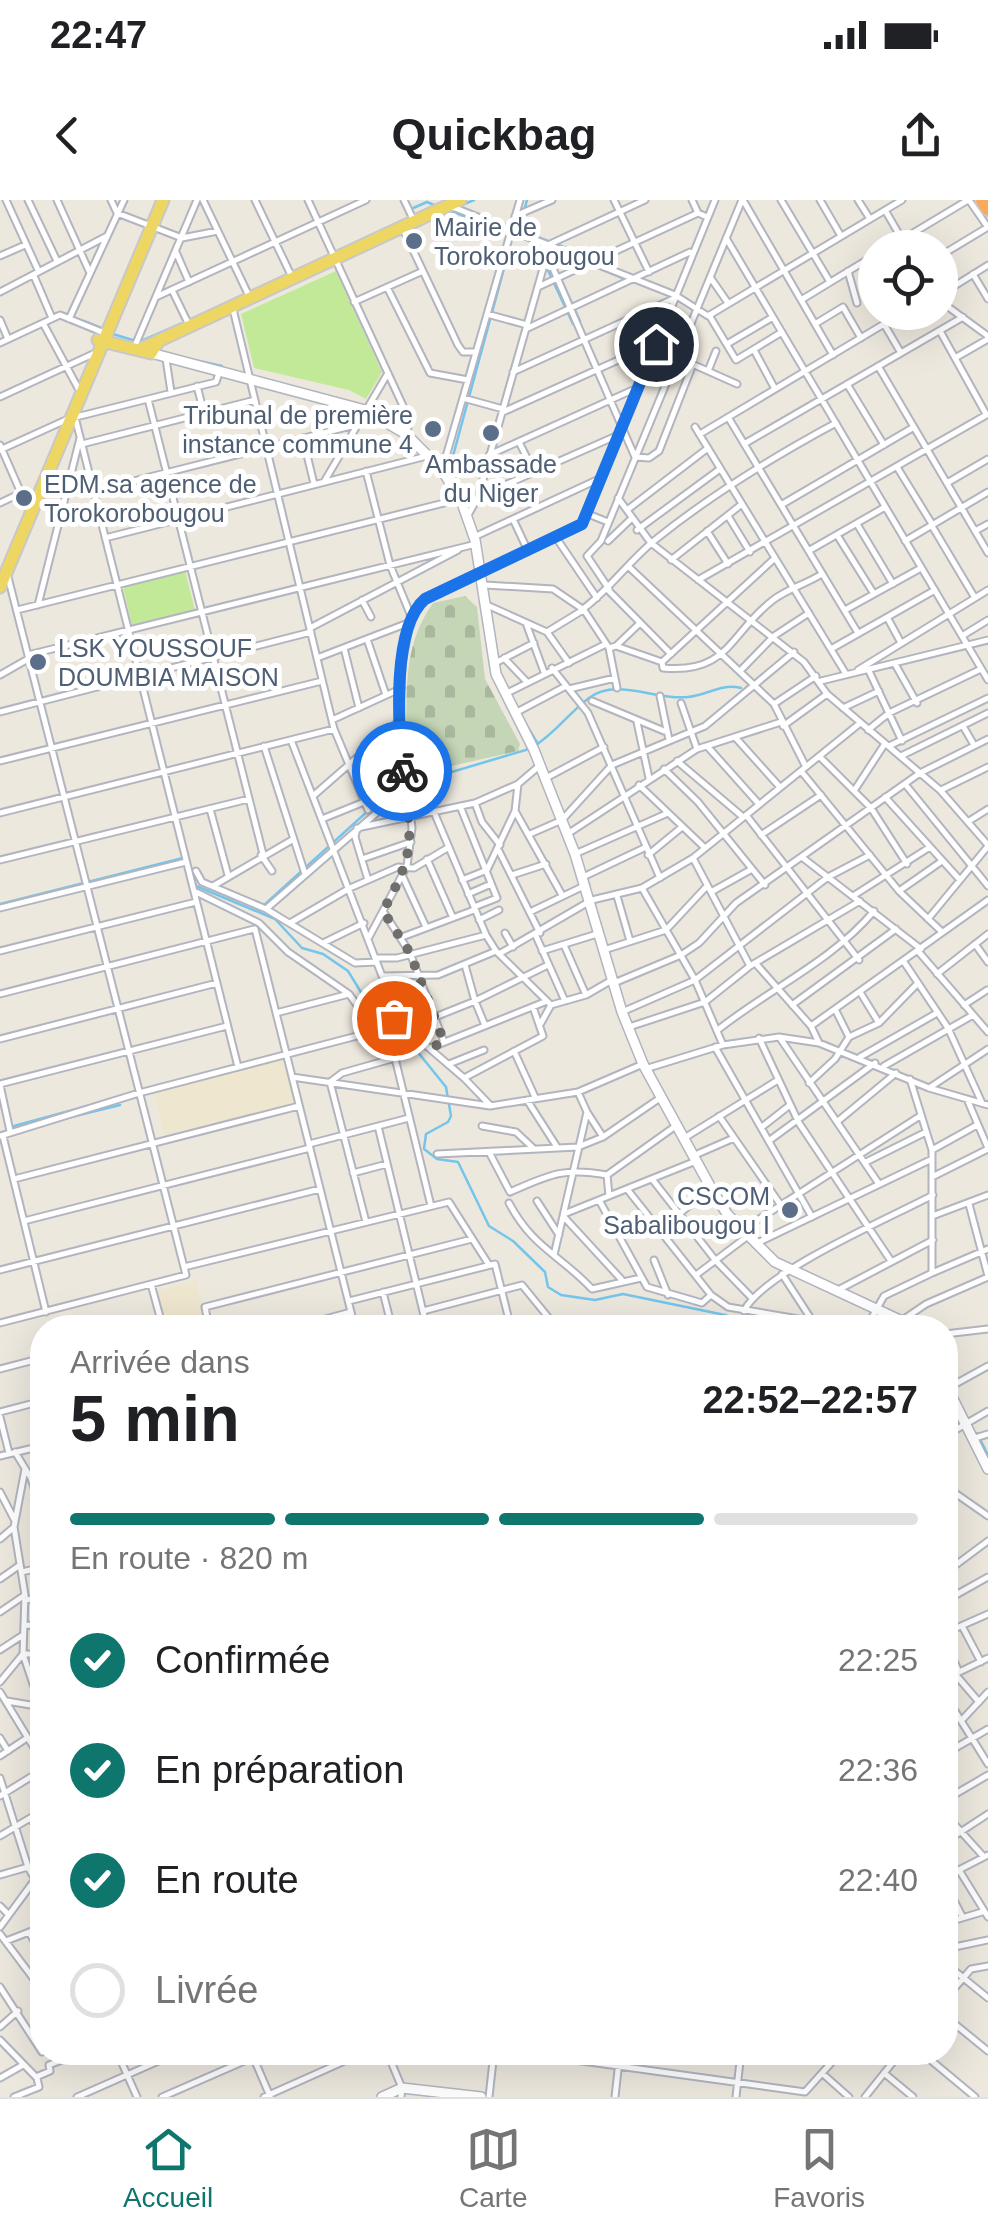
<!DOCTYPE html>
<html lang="fr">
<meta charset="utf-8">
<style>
:root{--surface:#fff;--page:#f6f6f6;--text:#202124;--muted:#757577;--line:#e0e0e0;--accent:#0f766e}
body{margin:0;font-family:Arial,sans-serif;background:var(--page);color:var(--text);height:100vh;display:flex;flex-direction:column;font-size:38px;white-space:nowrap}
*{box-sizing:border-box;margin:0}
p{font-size:32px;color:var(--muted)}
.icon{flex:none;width:55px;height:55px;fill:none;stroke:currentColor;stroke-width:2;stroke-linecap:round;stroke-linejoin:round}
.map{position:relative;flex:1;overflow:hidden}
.details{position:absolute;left:30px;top:1115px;width:928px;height:750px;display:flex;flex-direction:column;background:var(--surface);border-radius:40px;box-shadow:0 10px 40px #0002}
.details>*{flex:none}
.buttons{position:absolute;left:858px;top:30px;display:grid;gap:20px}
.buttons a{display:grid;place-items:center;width:100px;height:100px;border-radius:50%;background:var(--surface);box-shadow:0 10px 40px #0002;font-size:50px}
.pin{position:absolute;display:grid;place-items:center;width:85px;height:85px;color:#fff;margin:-42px;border:5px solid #fff;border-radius:50%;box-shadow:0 2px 10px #0007}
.courier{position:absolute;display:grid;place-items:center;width:100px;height:100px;margin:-50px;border:8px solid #1a73e8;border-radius:50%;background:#fff;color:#222;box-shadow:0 2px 12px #0007}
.summary em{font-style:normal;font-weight:600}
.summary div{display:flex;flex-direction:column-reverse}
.summary{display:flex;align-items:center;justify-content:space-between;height:170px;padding:0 40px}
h1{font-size:65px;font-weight:600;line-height:75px}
.bar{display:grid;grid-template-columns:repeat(4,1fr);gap:15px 10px;align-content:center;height:120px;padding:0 40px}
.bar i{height:12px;border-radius:8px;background:var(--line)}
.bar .selected{background:var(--accent)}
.bar p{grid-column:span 4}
ol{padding:0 40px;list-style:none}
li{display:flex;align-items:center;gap:30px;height:110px}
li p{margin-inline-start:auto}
li .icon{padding:10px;border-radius:50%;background:var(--accent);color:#fff;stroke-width:4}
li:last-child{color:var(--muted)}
li i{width:55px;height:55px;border:5px solid var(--line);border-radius:50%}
.status{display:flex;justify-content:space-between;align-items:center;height:70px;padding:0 50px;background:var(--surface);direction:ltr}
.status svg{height:28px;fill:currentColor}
header{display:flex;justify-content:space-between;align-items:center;height:130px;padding:0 40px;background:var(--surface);font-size:45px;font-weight:600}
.menu{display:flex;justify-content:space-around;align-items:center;height:140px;border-top:2px solid var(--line);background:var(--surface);font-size:28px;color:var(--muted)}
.menu a{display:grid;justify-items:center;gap:5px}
.menu .selected{color:var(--accent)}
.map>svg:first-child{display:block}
.education{fill:#eee6ce}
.cemetery{fill:url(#cemetery-stones)}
.pitch{fill:#c2e998}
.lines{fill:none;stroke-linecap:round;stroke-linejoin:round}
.stream{stroke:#74c5ec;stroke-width:2.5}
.street-casing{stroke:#b2b4bf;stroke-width:9}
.secondary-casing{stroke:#b2b4bf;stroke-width:12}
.primary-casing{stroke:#c8c8c8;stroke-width:15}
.highway-casing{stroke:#c8c8c8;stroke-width:18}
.street{stroke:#fff;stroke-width:5}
.secondary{stroke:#fff;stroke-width:9}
.primary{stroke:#eed662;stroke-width:11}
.highway{stroke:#fbaa5c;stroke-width:14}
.done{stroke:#706e6a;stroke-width:10;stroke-dasharray:0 18}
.route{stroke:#1a73e8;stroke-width:12}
.service-dot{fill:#5c6f8a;stroke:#fff;stroke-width:4}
.labels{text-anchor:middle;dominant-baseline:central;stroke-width:10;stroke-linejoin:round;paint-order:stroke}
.service-label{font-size:25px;fill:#4e5e75;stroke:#fff;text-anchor:start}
</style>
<div class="status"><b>22:47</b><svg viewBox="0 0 49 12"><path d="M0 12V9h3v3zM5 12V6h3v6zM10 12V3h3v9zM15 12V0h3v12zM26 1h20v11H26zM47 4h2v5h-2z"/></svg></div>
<header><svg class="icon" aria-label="back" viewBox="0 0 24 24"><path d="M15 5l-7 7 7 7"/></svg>Quickbag<svg class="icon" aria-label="share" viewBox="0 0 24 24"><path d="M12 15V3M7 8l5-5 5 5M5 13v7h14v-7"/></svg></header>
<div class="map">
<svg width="988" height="1897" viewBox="0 0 988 1897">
<defs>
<pattern id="cemetery-stones" width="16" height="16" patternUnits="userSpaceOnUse" patternTransform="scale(2.5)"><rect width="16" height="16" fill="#c4d6b6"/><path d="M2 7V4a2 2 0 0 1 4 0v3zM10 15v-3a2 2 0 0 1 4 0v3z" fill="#a9b89d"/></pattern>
</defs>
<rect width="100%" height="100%" fill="#ede8de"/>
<path class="education" d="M283 860 295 904 164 935 154 893Z
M196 1080 206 1127H167L158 1090Z"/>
<path class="cemetery" d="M465 396 477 407 485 479 520 544 518 551 434 570 406 552C408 498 400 449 433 403Z"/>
<path class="pitch" d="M336 71 382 172 366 199 349 190 254 168 241 114Z
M185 371 195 410 132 426 123 386Z"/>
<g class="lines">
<path class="stream" d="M527 0 519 30 593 58 609 49
M408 3 411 9 427 2 434 5
M457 7 474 0
M463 8 503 24
M451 11 583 62
M385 41 423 24
M536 44 543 59
M591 65 625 79
M546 66 573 124
M560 77 580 121
M633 81 669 95
M84 121 106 130
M113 134 139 142 194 118
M199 161 222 166
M471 305 450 267 506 61
M527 526 538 544
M536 545C557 531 570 512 589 498 616 477 657 501 688 497 708 495 721 483 741 488
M408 585 529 549
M190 665 196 686 275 719 302 748 323 754 348 771 381 825 408 840 446 887 451 916 448 922 426 934 424 949 437 959 458 962 489 1026 513 1041 545 1072 548 1087 561 1095 595 1100 623 1094 725 1115 752 1128
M0 704 183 658
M263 706 380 600 401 588
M59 920 120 905
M14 926 113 899
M913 1115 928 1128
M977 1233 988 1255"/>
<g class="street-casing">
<path id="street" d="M6 0 38 70
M28 0 57 61
M57 0 90 73
M111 0 117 13 182 38 218 31
M203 0 249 96
M255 0 291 75
M308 0 410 221 406 234
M404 0 413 19
M614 0 649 72
M692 0 698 13 707 17
M743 0 833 155
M781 0 830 82
M820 0 841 36
M858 0 870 19
M969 0 987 26
M450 6 675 95 708 116 902 0
M885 10 907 48
M515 16 552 0
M403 29 458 145 463 152H475
M726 38 988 480
M542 43 635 257 649 258 659 251 693 164
M548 45 645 0
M888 48 968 0
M176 52 189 82
M0 56 25 45
M940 56 988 27
M848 71 857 103
M973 74 988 99
M34 76 52 118
M710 77 728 103
M387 87 430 173 468 180
M538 87 698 13
M172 90 189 125
M0 92 107 36
M940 95 988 65
M156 97 366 0
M801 100 875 55
M940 101 988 136
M354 102 423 71
M233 109 334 529 368 610
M487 114 527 125
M709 115 736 160 782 132
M69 119 124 0
M0 120 8 139
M43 123 78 188
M815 124 843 107 861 138
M914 124 935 112
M528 128 690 52
M940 131 986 214
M0 143 60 115 102 132
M727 144 773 117
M654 147 737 184
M134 148 197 0
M754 150 775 189
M955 158 988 139
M166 159 171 192
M878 166 988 353
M708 171 716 151
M513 172 673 99
M847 184 884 245
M197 186 204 213
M0 197 93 154
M463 198 503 209
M148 199 263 654
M503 212 656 143
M75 217 238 867
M728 217 858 433
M695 227 846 474
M700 234 884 124 901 153
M303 238 314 284
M519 242 534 272
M82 244 255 200
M744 244 963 117
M0 245 21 293 34 300
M0 250 68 219 216 182 219 173
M489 255 637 188
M443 267 520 0
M897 267 932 324
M366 271 390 365 411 416 402 464 400 520 412 628 407 666 369 737
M324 282 388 173
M947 283 988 259
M94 291 355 225
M480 296 616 236
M618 298 651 343 804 462 827 494 940 590 988 645
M0 303 21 293
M781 305 914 227
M627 310 708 248
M588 314 608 322
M728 316 750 352
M467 317 478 297 546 58
M513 319 528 351
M857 324 893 384
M932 326 975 398
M637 330 720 269
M707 331 728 364
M975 331 988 324
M837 335 874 394
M474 337 601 278
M105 338 427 256
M557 339 597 398
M608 341 631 319
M905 341 988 292
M810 350 885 307
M671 360 742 304
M629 367 774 504 806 567
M698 380 988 214
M485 385 553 389 584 410 609 448 616 446 662 462 775 358
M609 389 587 356 601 341 742 0
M608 390 671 454
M362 400 371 417
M38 405 80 238
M487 405 547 432 569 463
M583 409C610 389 629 361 655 340 712 294 771 258 836 223
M17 410 460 299
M845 410 921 368
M411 416 425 399 583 325 715 0
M887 417 900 441
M526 423 544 472
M310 428 458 350
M547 432 583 410
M962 436 988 420
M367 439 386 495
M616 446 640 423
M344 448 359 508
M609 448 617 488
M831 449 935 390
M28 455 476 344
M317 458 408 423
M504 458 526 481
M497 462 534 443
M662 462 663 468C729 474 729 434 773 400 787 389 806 384 822 374
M895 464 917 503
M552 468 588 513 660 678
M742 469 774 436 809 413
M858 470 988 390
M869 471 902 541
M0 475 28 459
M821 481 988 440
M569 489 615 478
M507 493 604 445
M660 496 669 540
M592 501 664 531
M681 503 697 549
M774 504 816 476
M843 508 879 491
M0 512 311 432
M517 512 566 486
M332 520 402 488
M637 522 649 578
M783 526 827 494
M963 526 974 545
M868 530 889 513 981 469
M735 537 778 585
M291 540 382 776 438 775 496 751
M264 546 305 674
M707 546 758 603
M889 546 988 498
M364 550 383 578
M901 556 988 513
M820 557 871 608 907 664
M0 561 322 481
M677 561 743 617
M664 569 698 602 765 685
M801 571 899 691 942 732
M546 578 604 547
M905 584 988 686
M639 585 705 648
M941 590 988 567
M854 591 884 545
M313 596 400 520
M885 597 960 680
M475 603 482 622 500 645
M460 606 497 698 474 707
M210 609 228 675
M515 611 562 695
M434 612 486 735 496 751 551 805
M0 613 334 529
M746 615 859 760
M322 619 364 602
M969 621 988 609
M569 633 697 549 781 522
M530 634 562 620 612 565 705 526 794 452
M761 635 821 595
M499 651 540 733
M575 654 668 613
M261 655 272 671
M648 655 682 627
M693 658 750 766
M803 658 921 749
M362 659 411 642
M427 659 453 718
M0 660 249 599
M196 671 202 682 266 709 355 763 377 762
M402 675 426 727
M512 675 546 664
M583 677 644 648
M368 680 355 637 357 628 475 603 518 584
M462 680 487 670 515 611 518 584 538 567
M213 686 292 640
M642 688 695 780 723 845
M194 691 259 723 288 752 349 794 395 858 431 1006
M899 691 942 661
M711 692 752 669
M468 694 491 684
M617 696 630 741
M853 696 930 647
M0 708 186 662
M266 709 404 589
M383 711 410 753 444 842
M530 712 586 685
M928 719 988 646
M479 720 499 710
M290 723 350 688 398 667 414 668 449 647
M255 729 355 1128
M505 733 513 747
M536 736 565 801
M402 737 474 710
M325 742 364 723
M975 744 988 762
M564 745 586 795
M604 750 666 730 707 686
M0 751 196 702
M542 751 597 734
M918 751 988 832
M499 754 592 700 642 688 693 658 859 524
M377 758H397L486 735
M904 762 948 828 982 903
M465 765 475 801 548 765
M757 765 811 826 819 843
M937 774 988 734
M614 783 681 755 699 743 736 703 920 573 988 539
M860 792 879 823
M0 794 254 729
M792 805 896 729
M964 805 987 790
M835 809 849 837
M622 812 695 780 828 677 870 655
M276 813 349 794
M435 817 475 801 484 823
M394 818 464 878 543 836 533 807
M541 823 551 805 586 795 612 780
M811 826 988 700
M629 827 705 802 750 766 860 701
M719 829C771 788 832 761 874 711
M759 838 799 923 891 1061
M780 838 879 984
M0 839 217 783
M715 847 812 1017
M430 848 547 801
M514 851 535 897
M860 857 937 813
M449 864 484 850
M884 866 973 815
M645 869 723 845 779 837 819 843 929 888 988 905
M292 877 490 906 578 892 643 864
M464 878 490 905
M809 883 835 859 849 837 879 823 918 783
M0 884 227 826
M0 885 10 931
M929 888 988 849
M967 899 988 948
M527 900 557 947
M587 912 603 937
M719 916 780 1004
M838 921 896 873
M378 926 427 1128
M482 926 516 932 532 947
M762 927 790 905
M0 936 139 893 376 831
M3 936 46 1112
M686 937 778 880
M770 940 875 863
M309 944 409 918
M932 950 977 925
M489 952 510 992C549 975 563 967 607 975L677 925
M437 954 578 947 603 937 660 898
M695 955 734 938
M866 962 926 932
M353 973 387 964
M607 975 609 996
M932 977 988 949
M14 979 299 906
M652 979 716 1061 751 1097
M627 989 711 1095 728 1107 852 1128
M599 1000 647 1087 702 1103 711 1095
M537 1001 559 1035
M509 1003C533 1048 559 1054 592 1089L641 1078
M969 1004 988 1076
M564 1014 696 961
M679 1014 711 988
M935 1015 988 995
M564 1017 621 1079
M24 1021 310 948
M366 1022 330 882 342 873 395 858
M742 1030 920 916
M755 1044 932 959
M554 1055 587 912 578 892
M654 1060 668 1095
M184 1067 449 1002 489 1065
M0 1070 320 989
M932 1073 988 1049
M782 1074 815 1125
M696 1075 748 1036
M151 1084 163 1128
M838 1090 933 1040
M383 1092 392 1128
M349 1101 495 1064 511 1128
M423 1111 522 1085 557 1128
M744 1111C763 1072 890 1018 933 995
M904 1119 926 1104 988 1077
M663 1122V1128
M0 1123 186 1075 8 377
M209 1128 205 1107 472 1039
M292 1128 351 1112
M866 1128 884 1096 932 1073V950L910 879
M945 1134 988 1129
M0 1169 42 1158
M948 1188 988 1166
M0 1212 42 1201
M0 1217 9 1253
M945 1236 988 1211
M972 1239 988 1234
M15 1252 31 1278 42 1314
M0 1256 42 1246
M25 1269 14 1327 25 1395 23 1454 42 1511
M945 1286 988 1316
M0 1292 14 1319
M0 1339 13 1328
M945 1351 956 1364
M22 1372 42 1367
M945 1373 988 1341
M0 1379 20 1365
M26 1400 42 1397
M945 1401 988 1377
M0 1412 25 1395
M24 1425 42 1426
M962 1426 981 1462
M945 1433 988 1414
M945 1441 959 1472
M0 1450 23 1435
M955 1474 979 1502
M945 1479 988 1458
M0 1482 23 1454H42
M0 1492 42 1561
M945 1495 988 1564
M7 1501 42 1507
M961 1521 988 1492
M0 1538 8 1551
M945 1554 988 1529
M0 1556 27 1538
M0 1578 28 1667 42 1692
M0 1596 42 1570
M945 1600 988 1575
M945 1614 984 1657
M31 1619 42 1637
M0 1636 42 1611
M945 1642 988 1614
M959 1670 988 1717
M0 1675 28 1667
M945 1677 988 1655
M945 1683 962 1716
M0 1706 9 1715
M945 1723 982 1712
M0 1727 42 1670
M29 1732 42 1755
M0 1734 42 1790
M6 1741 42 1727
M945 1749 988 1740
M945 1763 988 1798
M0 1787 42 1852
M945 1799 971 1769 988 1766
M945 1816 988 1851
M0 1827 18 1811
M0 1840 36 1877 50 1871 49 1865 82 1852
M117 1852 137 1897
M251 1852 270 1896
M387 1852 402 1888 401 1897
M517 1852 805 1892 841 1852
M921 1852 975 1897
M884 1873 913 1897
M823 1874 849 1897
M0 1878 23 1865
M14 1897 39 1887 37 1878
M77 1897 179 1852
M162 1897 265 1852
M264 1897 365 1852
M489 1897 494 1852
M615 1897 620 1852
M736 1897 741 1852
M865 1897 901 1852"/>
</g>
<g class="secondary-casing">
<path id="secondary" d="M151 153 365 210 406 234 442 270 462 303 475 340 496 474 534 550 575 654 622 812 643 864 711 988 727 1014 775 1062 917 1128
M945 1183 988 1269
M382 1897 402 1888 481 1897"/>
</g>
<g class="primary-casing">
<path id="primary" d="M98 140 151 153 159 140
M141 149 460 0
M0 387 163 0"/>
</g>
<g class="highway-casing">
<path id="highway" d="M983 0 988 8"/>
</g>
<use href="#street" class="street"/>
<use href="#secondary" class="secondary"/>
<use href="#primary" class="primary"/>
<use href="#highway" class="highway"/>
</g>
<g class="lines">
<path class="done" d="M394 818 430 848 444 842 410 753 383 711C418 647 411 639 402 571"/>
<path class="route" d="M402 571C399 528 391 428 425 399L582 324 656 144"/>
</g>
<g class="service-dot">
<circle cx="414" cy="41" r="10"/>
<circle cx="433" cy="229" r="10"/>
<circle cx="491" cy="233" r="10"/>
<circle cx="24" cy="298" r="10"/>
<circle cx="38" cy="462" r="10"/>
<circle cx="790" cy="1010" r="10"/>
</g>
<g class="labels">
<g class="service-label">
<text x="434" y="27">Mairie de<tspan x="434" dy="29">Torokorobougou</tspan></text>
<text x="413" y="215" text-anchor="end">Tribunal de première<tspan x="413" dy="29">instance commune 4</tspan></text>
<text x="491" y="264" text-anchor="middle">Ambassade<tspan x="491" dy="29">du Niger</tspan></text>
<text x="44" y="284">EDM.sa agence de<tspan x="44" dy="29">Torokorobougou</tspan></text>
<text x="58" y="448">LSK YOUSSOUF<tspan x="58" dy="29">DOUMBIA MAISON</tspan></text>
<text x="770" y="996" text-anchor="end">CSCOM<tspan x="770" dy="29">Sabalibougou I</tspan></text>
</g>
</g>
</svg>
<div class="buttons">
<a><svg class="icon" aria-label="locate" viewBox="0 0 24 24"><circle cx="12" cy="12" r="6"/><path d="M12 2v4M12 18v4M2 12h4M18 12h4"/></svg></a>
</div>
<div class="pin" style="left:394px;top:818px;background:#ea580c"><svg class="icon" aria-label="bag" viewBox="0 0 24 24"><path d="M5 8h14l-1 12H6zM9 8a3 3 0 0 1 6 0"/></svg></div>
<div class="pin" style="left:656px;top:144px;background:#1f2937"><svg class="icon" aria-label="home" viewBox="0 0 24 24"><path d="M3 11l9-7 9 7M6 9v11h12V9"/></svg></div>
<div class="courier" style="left:402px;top:571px"><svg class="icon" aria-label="bike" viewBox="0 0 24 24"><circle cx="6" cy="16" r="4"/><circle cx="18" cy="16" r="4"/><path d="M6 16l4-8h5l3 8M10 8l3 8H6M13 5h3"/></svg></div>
<section class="details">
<div class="summary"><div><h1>5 min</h1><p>Arrivée dans</p></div><em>22:52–22:57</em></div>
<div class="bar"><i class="selected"></i><i class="selected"></i><i class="selected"></i><i></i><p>En route · 820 m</p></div>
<ol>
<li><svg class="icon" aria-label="check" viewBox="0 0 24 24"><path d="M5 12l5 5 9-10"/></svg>Confirmée<p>22:25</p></li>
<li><svg class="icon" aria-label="check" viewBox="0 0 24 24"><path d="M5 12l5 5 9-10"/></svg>En préparation<p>22:36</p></li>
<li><svg class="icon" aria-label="check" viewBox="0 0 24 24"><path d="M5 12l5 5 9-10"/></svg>En route<p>22:40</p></li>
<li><i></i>Livrée</li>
</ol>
</section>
</div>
<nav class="menu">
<a class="selected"><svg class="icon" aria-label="home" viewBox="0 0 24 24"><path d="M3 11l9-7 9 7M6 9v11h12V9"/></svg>Accueil</a>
<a><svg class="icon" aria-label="map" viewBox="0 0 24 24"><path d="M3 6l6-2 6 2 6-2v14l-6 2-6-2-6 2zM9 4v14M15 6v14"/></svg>Carte</a>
<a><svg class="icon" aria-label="saved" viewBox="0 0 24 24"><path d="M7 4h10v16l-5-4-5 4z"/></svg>Favoris</a>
</nav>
